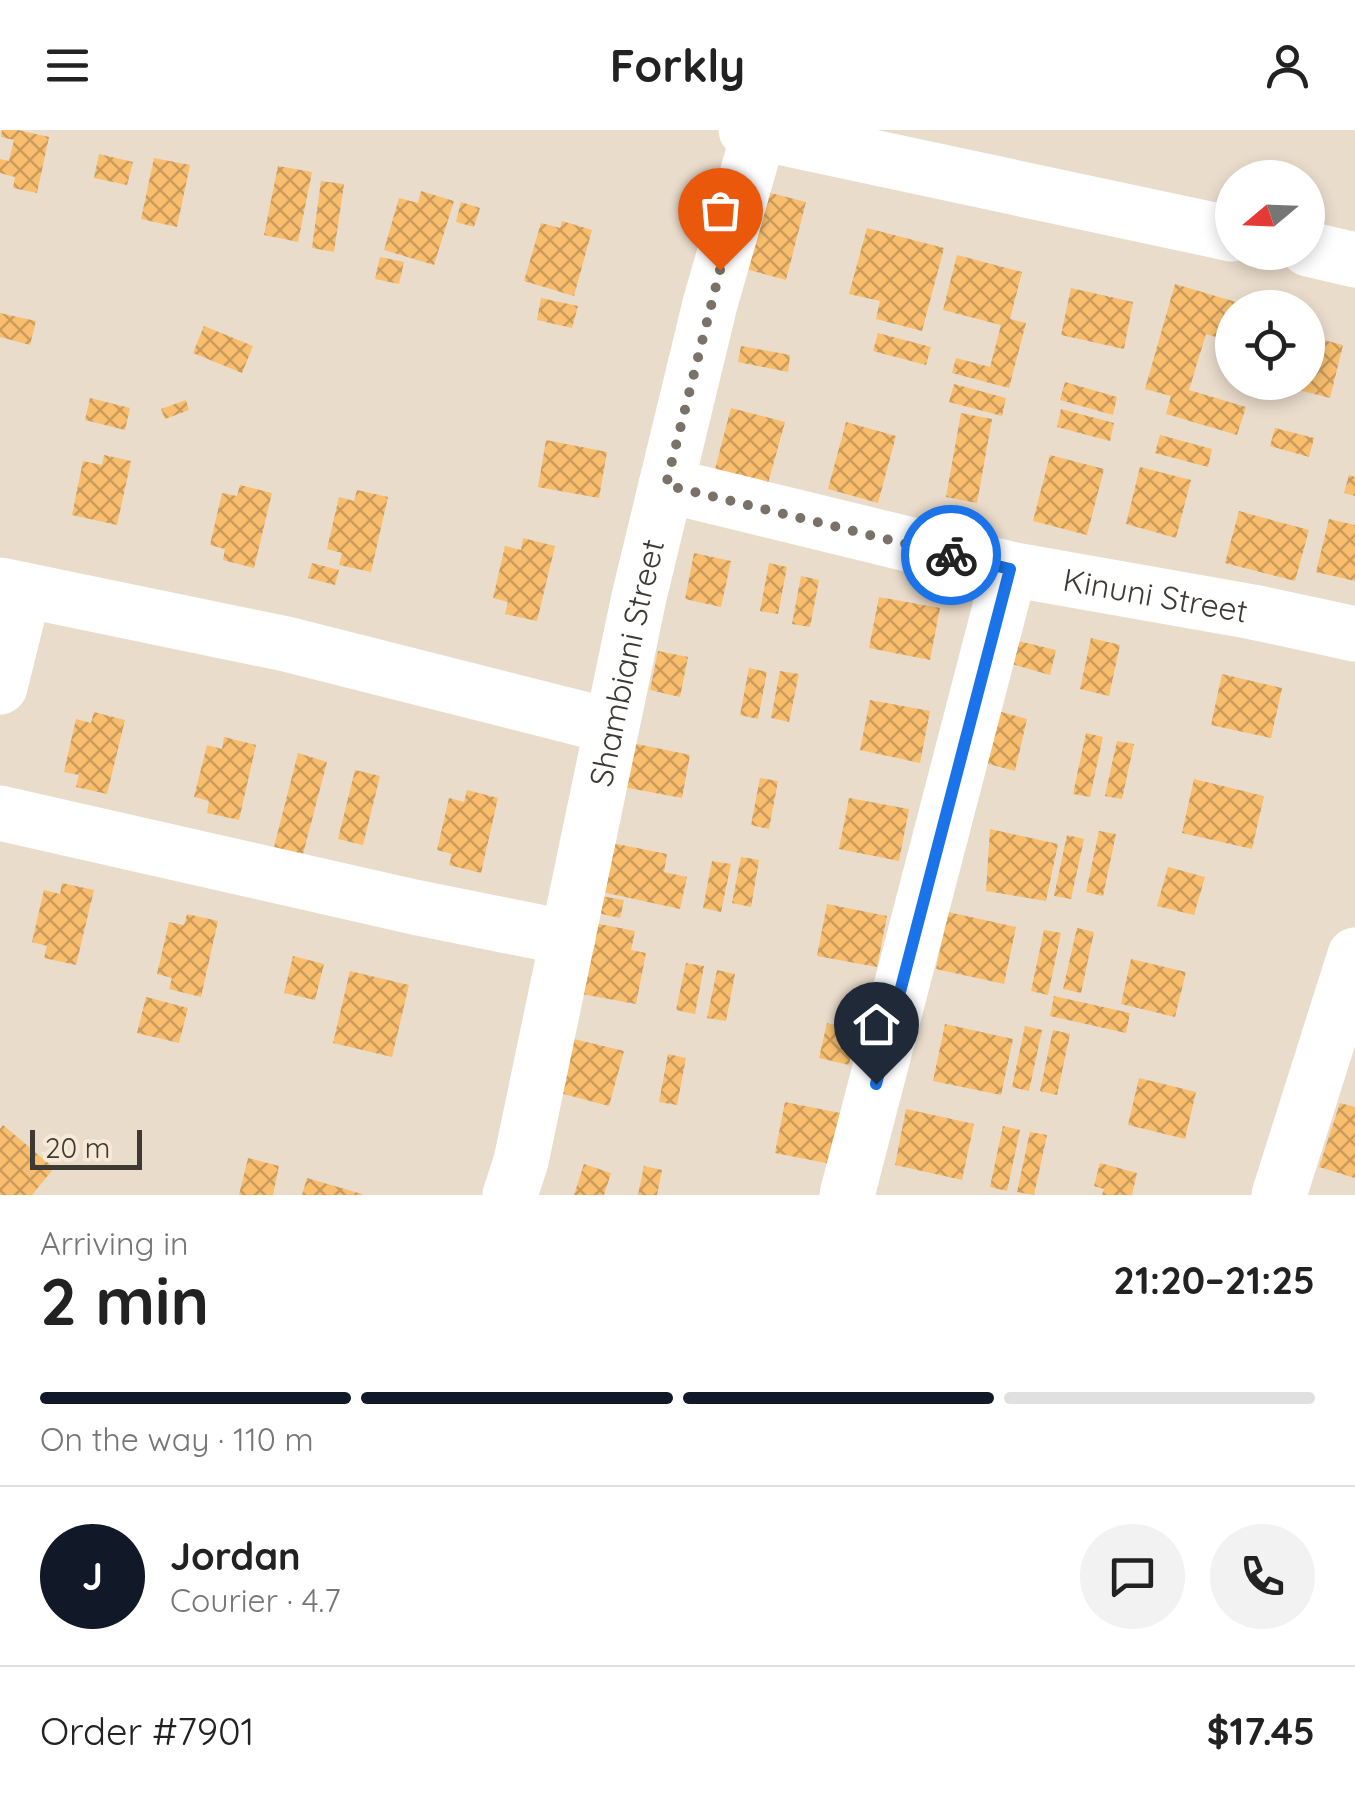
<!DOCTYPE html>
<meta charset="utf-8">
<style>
:root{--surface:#fff;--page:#f2f2f2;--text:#222;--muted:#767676;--line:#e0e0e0;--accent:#111827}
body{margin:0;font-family:Quicksand,sans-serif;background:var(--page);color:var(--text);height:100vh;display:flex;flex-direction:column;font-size:38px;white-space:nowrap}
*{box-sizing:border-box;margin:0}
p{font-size:32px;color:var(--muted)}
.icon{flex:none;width:55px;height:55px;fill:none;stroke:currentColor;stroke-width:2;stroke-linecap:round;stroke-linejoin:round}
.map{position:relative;height:1065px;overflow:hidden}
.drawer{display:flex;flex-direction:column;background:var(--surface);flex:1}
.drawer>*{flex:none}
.needle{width:65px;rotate:251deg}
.buttons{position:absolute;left:1215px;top:30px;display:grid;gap:20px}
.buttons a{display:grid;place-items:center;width:110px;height:110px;border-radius:50%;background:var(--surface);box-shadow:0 5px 15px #0003;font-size:50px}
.scale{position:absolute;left:30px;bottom:25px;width:112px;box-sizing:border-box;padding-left:10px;border:5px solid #3e3932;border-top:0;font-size:28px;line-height:35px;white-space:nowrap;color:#3e3932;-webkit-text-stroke:8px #f7e9d8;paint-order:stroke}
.pin{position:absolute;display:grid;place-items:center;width:85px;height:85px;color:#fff;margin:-102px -42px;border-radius:50% 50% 50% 0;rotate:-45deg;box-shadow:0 0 10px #0007}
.pin .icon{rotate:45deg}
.courier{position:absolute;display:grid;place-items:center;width:100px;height:100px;margin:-50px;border:8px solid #1a73e8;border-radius:50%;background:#fff;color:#222;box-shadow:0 2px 12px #0007}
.headline em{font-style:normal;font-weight:800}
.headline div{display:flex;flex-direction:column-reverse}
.headline{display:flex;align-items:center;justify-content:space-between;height:170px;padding:0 40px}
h1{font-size:65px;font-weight:800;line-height:75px}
.bar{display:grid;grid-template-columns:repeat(4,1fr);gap:15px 10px;align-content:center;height:120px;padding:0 40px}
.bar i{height:12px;border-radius:8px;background:var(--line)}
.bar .current{background:var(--accent)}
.bar p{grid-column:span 4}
.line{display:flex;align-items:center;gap:25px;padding:0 40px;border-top:2px solid var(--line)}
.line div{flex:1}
.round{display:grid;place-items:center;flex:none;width:105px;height:105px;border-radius:52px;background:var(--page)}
header{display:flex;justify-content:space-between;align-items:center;height:130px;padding:0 40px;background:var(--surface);font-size:45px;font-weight:800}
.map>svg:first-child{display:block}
.building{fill:url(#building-cross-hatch)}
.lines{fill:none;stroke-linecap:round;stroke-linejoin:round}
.minor{stroke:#fff;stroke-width:55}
.done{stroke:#7a7268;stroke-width:10;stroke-dasharray:0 18}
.route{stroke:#1a73e8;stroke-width:12}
.labels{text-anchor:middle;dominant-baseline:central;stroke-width:9;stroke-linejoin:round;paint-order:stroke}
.street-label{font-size:32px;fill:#3e3932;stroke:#f7e9d8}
</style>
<header><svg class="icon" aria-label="menu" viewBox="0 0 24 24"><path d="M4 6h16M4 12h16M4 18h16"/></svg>Forkly<svg class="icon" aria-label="person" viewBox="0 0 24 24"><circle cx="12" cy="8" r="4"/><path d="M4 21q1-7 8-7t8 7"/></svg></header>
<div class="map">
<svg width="1355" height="1065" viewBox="0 0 1355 1065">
<defs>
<pattern id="building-cross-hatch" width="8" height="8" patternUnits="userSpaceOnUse" patternTransform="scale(2.5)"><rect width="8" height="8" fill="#f8be6e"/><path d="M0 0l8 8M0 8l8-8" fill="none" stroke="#ca9b5b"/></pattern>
</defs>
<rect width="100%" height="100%" fill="#eadccb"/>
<path class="building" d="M2 0H18L49 7 37 63 13 58 15 47 0 43V29L9 31 14 10 1 7Z
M99 24 133 32 127 55 94 48Z
M154 28 190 35 177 97 141 89Z
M278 36 312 42 298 112 264 105Z
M321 51 344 54 334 122 312 118Z
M755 59 806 72 786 150 735 136Z
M421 61 454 71 434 135 384 120 399 68 418 73Z
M461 72 480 78 474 97 456 92Z
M562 91 592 100 574 166 524 151 541 93 560 98Z
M867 98 944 118 922 201 876 189 880 171 849 164Z
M957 125 1022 142 1010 189 1026 193 1009 258 952 243 956 228 990 237 1001 195 943 180Z
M380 127 404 132 399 154 375 149Z
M1175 154 1253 177 1232 178V212L1206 204 1189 260 1246 277 1237 305 1166 284 1171 266 1145 259Z
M1071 158 1133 172 1124 219 1061 205Z
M541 168 578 176 572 198 537 190Z
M0 183 36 191 30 215 0 207Z
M204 196 253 216 242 243 193 223Z
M878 203 931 217 926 235 873 221Z
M1308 206 1343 215 1330 268 1275 254 1308 252Z
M741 216 790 225 788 242 738 232Z
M1065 252 1117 267 1113 285 1060 270Z
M954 254 1006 268 1002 286 949 272Z
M90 268 130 278 125 300 85 290Z
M186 270 189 280 165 289 161 279Z
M731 278 785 292 767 357 714 343Z
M1061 279 1114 293 1110 311 1057 297Z
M961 283 992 289 977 373 946 367Z
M846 292 896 306 878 373 828 359Z
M1275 298 1314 308 1309 327 1270 316Z
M1160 305 1212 319 1208 337 1155 323Z
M546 310 607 322 599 368 538 357Z
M104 325 131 331 117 395 72 385 83 331 102 335Z
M1050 325 1104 339 1087 405 1033 391Z
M1140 337 1191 350 1176 408 1126 394Z
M1349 345 1355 347V366L1344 363Z
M240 355 272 363 254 438 223 430 225 419 210 415 222 363 237 366Z
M357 360 388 367 371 442 339 435 342 423 327 419 339 367 354 371Z
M1239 381 1309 400 1295 451 1225 433Z
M1329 389 1355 395V451L1316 442Z
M523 408 555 416 537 491 505 484 508 472 493 468 505 416 521 420Z
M694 423 731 431 721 477 685 469Z
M312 433 339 440 335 455 308 448Z
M769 433 787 437 778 484 760 481Z
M801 446 819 450 810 497 792 494Z
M879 467 940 478 930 530 869 518Z
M1091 508 1120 515 1109 566 1080 559Z
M1014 510 1056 520 1050 545 1008 533Z
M658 521 688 527 680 567 650 560Z
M749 538 767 542 758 589 740 585Z
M780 541 799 544 789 592 771 588Z
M1222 544 1282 558 1271 608 1211 595Z
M870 570 930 581 920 633 860 620Z
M998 581 1027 589 1015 641 985 633Z
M94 582 125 590 107 664 76 657 79 645 64 642 76 589 91 593Z
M1086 603 1103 607 1090 667 1073 664Z
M224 607 256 615 239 690 207 683 209 671 194 667 207 615 222 619Z
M1117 611 1134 614 1122 669 1105 666Z
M632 613 690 625 682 668 623 657Z
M298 623 327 632 302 728 273 721Z
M355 640 380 646 363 715 338 709Z
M760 648 778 651 769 699 751 695Z
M1194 649 1264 666 1252 719 1182 703Z
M467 660 498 668 481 743 449 735 452 724 437 720 449 668 464 672Z
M849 668 909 679 899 731 839 719Z
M990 699 1058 714 1046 771 986 761Z
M1099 701 1116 704 1103 766 1086 762Z
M1067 705 1084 709 1071 769 1054 766Z
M612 713 667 724 664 742 687 747 680 779 602 762Z
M741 727 759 730 751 777 732 773Z
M712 731 731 734 721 782 703 778Z
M1168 737 1205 747 1194 785 1157 776Z
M62 753 94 760 76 835 44 828 47 816 32 812 44 760 60 764Z
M601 766 624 770 620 788 597 783Z
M827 774 887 786 877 837 817 826Z
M948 782 1016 797 1004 854 936 839Z
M187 784 218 791 201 867 169 859 172 848 157 844 169 792 184 795Z
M589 792 635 801 631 820 646 823 636 874 576 863Z
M1077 798 1094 802 1081 863 1063 859Z
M1044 800 1061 803 1048 865 1031 861Z
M293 826 324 834 315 870 284 863Z
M1131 829 1186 842 1175 887 1121 874Z
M686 833 704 836 695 884 676 880Z
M717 840 735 844 726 891 707 888Z
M350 841 409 855 392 927 333 913Z
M1054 866 1130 883 1126 903 1050 886Z
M146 867 188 878 179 913 137 903Z
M827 893 857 901 849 935 819 928Z
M945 894 1013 909 1001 965 933 951Z
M1025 896 1042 900 1029 961 1012 957Z
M1053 900 1070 904 1057 965 1040 961Z
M574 909 624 921 609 976 560 963Z
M668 924 686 928 677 975 659 972Z
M1139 948 1196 962 1185 1009 1128 995Z
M785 972 845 984 836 1035 775 1023Z
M1340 973 1355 977V1048L1319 1037Z
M906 979 974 994 962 1050 895 1035Z
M3 995 54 1038 32 1065H0V999Z
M1003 996 1020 1000 1007 1061 990 1057Z
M1030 1002 1047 1005 1034 1065 1017 1062Z
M248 1028 279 1036 273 1065H239Z
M1100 1033 1137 1043 1132 1065H1102L1104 1059 1094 1056Z
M584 1034 611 1043 604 1065H574Z
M644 1036 662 1040 657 1065H638Z
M307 1048 362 1064V1065H302Z"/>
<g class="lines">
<g class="minor">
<path d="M746 0 1232 104"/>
<path d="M1308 119 1355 130"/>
<path id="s1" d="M666 355 1010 439 1253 482 1355 504"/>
<path d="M0 455 286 514 610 596"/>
<path d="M0 557 24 460"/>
<path d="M0 683 414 777 568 808"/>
<path id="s2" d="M510 1065 521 1031 639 467 710 174 759 3"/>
<path d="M847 1065 1010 439"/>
<path d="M1279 1065 1355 825"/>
</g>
</g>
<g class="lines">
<path class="done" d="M720 140 666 355 951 425"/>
<path class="route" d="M876 954 1010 439 951 425"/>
</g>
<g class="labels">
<g class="street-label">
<text stroke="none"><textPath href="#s1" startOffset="502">Kinuni Street</textPath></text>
<text stroke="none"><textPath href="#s2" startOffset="545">Shambiani Street</textPath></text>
</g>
</g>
</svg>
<div class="buttons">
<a><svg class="needle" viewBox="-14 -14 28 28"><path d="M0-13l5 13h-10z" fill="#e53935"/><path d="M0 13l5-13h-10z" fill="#767676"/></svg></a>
<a><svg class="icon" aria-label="locate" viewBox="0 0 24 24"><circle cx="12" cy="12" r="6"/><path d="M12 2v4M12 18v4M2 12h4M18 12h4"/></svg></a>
</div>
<div class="scale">20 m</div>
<div class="pin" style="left:720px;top:140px;background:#ea580c"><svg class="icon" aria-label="bag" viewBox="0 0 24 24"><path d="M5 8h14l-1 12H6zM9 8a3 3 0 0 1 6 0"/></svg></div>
<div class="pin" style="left:876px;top:954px;background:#1f2937"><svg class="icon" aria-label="home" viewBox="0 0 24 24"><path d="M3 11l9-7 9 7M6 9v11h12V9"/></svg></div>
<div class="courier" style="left:951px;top:425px"><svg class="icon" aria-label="bike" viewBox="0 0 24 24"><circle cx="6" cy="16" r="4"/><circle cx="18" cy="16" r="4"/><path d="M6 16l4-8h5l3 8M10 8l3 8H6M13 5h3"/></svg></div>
</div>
<section class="drawer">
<div class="headline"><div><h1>2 min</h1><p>Arriving in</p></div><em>21:20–21:25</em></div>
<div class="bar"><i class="current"></i><i class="current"></i><i class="current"></i><i></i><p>On the way · 110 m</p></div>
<div class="line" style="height:180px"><b class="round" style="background:var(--accent);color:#fff">J</b><div><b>Jordan</b><p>Courier · 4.7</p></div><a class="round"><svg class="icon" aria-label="chat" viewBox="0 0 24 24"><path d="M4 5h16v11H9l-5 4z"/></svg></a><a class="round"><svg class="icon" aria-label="phone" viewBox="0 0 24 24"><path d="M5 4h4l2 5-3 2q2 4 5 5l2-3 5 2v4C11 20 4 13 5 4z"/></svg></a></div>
<div class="line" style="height:130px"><div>Order #7901</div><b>$17.45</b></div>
</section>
